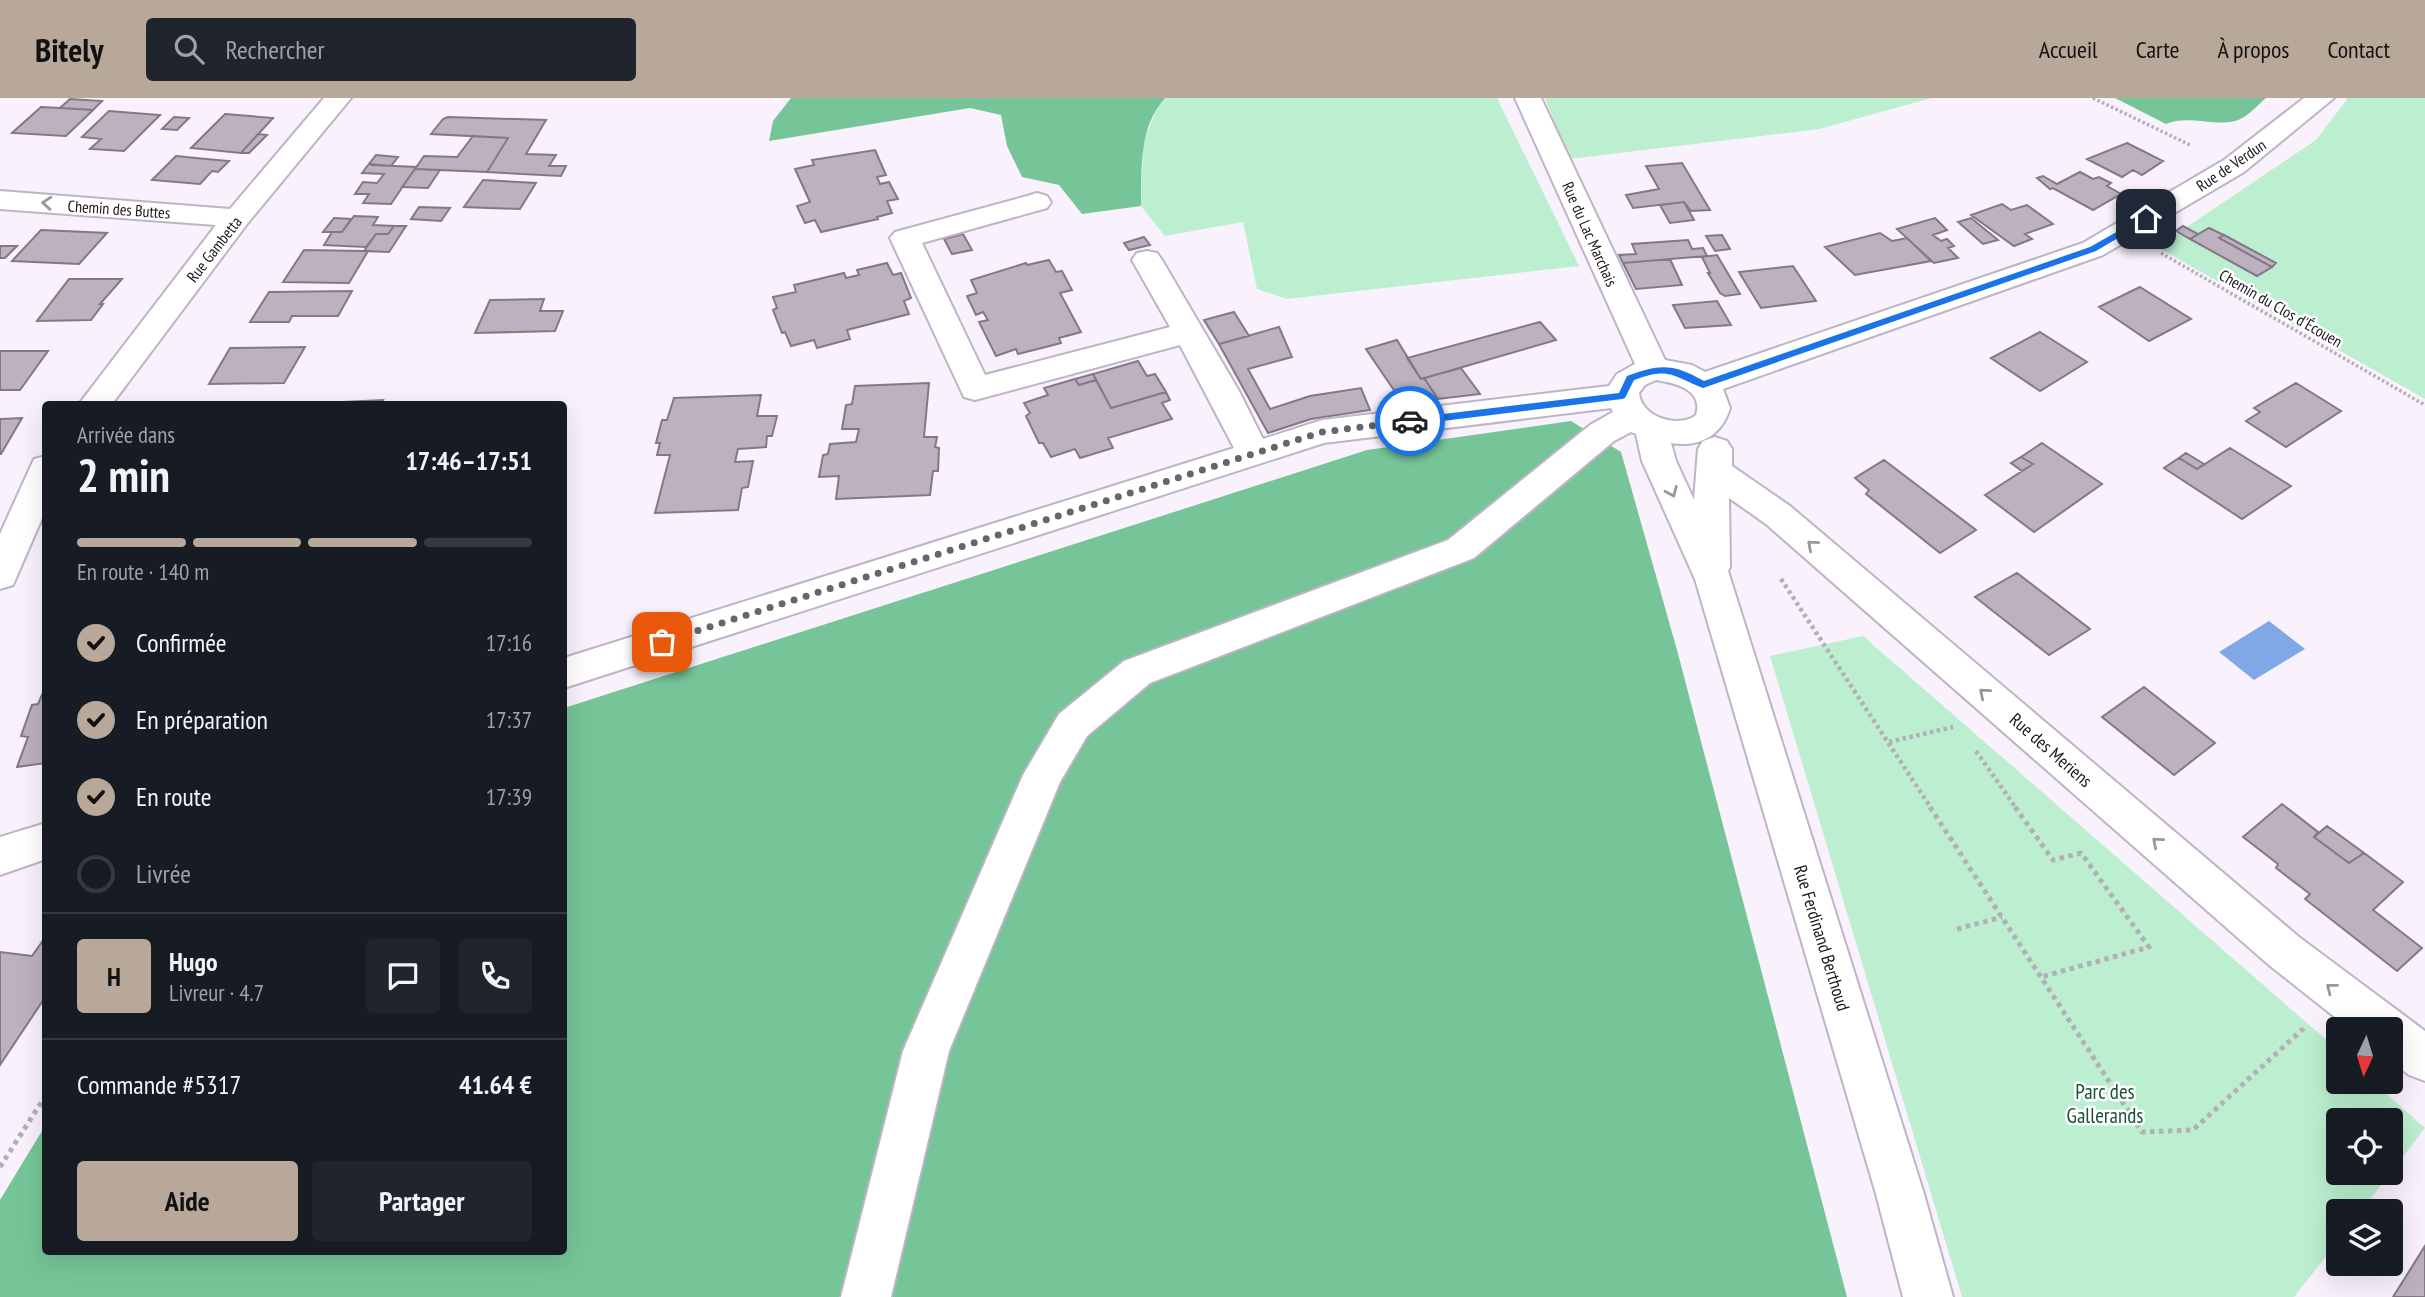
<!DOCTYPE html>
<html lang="fr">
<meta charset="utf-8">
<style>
:root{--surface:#171b24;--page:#20242c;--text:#f1f3f6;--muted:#9ea1a6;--line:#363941;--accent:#b7a899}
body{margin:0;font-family:"PT Sans Narrow",sans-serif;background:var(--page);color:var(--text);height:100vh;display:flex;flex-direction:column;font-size:26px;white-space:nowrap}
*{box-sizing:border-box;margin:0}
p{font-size:23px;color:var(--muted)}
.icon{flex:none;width:38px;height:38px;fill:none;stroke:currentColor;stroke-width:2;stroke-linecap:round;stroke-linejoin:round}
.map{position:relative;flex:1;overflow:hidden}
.sheet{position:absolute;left:42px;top:303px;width:525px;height:854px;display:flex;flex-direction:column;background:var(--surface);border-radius:7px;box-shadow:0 7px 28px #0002}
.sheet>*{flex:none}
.needle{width:46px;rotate:184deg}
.buttons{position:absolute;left:2326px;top:919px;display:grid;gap:14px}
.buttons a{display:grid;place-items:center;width:77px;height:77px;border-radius:7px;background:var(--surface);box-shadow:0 7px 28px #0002;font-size:35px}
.pin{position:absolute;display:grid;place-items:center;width:60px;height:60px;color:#fff;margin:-30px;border-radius:14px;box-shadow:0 4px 10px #0006}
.courier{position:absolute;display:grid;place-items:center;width:70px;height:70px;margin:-35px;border:5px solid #1a73e8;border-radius:50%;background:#fff;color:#222;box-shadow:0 2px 9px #0007}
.summary em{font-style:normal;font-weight:600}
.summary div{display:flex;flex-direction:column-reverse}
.summary{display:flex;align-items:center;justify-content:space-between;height:119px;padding:0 35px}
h1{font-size:46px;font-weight:600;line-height:52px}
.bar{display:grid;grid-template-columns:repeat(4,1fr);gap:10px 7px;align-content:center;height:84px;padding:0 35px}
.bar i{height:9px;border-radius:5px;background:var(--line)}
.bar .active{background:var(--accent)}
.bar p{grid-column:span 4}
.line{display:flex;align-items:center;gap:18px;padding:0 35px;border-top:2px solid var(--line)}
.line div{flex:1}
.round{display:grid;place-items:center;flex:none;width:74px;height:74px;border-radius:7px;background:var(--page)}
ol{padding:0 35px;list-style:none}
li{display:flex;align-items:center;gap:21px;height:77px}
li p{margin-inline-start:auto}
li .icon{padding:7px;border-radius:50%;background:var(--accent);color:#111;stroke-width:4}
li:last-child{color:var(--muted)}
li i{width:38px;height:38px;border:4px solid var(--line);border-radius:50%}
.action{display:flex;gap:14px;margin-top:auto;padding:14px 35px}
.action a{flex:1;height:80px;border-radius:7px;background:var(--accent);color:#111;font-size:28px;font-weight:600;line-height:80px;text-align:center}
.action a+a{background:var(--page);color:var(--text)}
header{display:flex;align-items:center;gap:42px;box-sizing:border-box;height:98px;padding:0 35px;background:var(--accent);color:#111}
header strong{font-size:33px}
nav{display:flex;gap:38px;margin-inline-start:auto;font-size:24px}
.search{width:490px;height:63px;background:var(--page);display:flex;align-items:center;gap:18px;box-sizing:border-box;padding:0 24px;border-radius:7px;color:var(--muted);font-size:26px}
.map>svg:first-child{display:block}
.green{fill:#bcefd0;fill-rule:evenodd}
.forest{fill:#76c598}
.water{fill:#80a8e6}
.building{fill:#bdb1c0;stroke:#847886;stroke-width:2}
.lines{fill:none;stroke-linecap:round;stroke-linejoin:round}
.minor-casing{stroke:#beb4c5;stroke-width:4}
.path-far2{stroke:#b4aeb8;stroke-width:3.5;stroke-dasharray:2.5 2.5;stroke-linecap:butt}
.path-far1{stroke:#b4aeb8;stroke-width:4.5;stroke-dasharray:3.5 3.5;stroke-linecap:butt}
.path{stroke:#b4aeb8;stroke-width:5;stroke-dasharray:4.5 4.5;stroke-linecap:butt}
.minor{fill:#fff;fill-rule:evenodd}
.oneway{stroke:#989799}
.route{fill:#1a73e8}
.done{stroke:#68646b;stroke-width:7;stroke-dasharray:0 12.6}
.labels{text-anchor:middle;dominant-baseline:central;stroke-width:5;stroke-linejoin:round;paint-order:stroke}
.far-street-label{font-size:16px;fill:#1a171d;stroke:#fff}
.street-label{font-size:18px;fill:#1a171d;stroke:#fff}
.near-park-label{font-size:21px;fill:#185437;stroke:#fff}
</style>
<header>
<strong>Bitely</strong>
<div class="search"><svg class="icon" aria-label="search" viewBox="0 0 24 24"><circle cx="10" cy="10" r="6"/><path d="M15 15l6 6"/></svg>Rechercher</div>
<nav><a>Accueil</a><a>Carte</a><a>À propos</a><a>Contact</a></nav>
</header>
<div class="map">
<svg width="2425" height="1199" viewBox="0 0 2425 1199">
<rect width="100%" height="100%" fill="#f9f2fd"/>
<path class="green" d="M1165 0H1497L1579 168 1287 201 1257 191 1243 124 1165 138 1141 108 1143 45 1158 8Z
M1545 0H1932L1819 31 1569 61Z
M2348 0H2425V301L2157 149 2316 42Z
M1863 538 2338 952V984H2373L2425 1030 2361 1113H2338V1143L2294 1199H1962L1770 558ZM2390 1022V1074H2338V1022Z"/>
<path class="forest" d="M791 0H1165C1138 30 1142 71 1141 108L1082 116 1059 87 1022 79 1007 48 1001 17 970 10 769 43 773 23Z
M2115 0H2266C2259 6 2252 14 2244 19 2222 33 2192 15 2166 26Z
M1571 323 1621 354 1677 552 1847 1199H0V1102L45 1028 46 1153H564V610L1367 352Z"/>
<path class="water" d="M2269 523 2305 551 2254 582 2219 554Z"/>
<path class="building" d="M70 1 102 3 93 12 60 10Z
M41 9 60 10 93 12 66 38 12 35Z
M109 13 160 17 124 53 90 51 101 41 82 39Z
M225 16 273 20 241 55 191 50Z
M174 19 189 20 177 32 162 31Z
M448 19 546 22 526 56 556 57 549 68H566L561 78 487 74 508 40 431 36 443 21Z
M258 36 267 37 249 55H241Z
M473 38 508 40 487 74 415 71 424 58 457 59Z
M2127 45 2163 63 2142 77 2133 72 2122 79 2087 61Z
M875 52 886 77 877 79 880 86 889 84 898 101 887 103 892 115 877 119 878 121 821 134 815 122 805 125 797 108 810 104 795 71 814 67 812 62Z
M376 57 398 59 391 68 369 66Z
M176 58 206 61 229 63 218 74 212 73 200 86 152 82Z
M1682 65 1710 112 1691 113 1684 104 1633 110 1626 97 1659 91 1646 68Z
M369 66 372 67 416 69 391 106 363 105 369 96H355L363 84 377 85 384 76 362 75Z
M415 71 440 72 428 90 402 89Z
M2080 74 2093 81 2099 79 2111 85 2107 88 2121 96 2093 112 2053 90 2050 91 2037 80 2043 78 2057 86Z
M483 82 536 85 520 111 464 109Z
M1684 104 1694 122 1670 125 1660 107Z
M2002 106 2011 112 2027 107 2053 126 2025 136 2032 141 2014 148 1971 117Z
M419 109 450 110 441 123 411 121Z
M354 118 378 119 373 127 394 128 388 136H376L366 149 324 147 332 134H342Z
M334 120 351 121 342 134H323Z
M1935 120 1947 132 1933 137 1941 143 1947 141 1954 148 1948 150 1958 160 1934 165 1897 131Z
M1971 120 1998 142 1983 146 1958 124Z
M394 128H406L389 154 364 153 376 136H388Z
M2183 128 2198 136 2190 141 2176 133Z
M2209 130 2224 137 2219 140 2272 169 2257 178 2190 141Z
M41 132 107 135 79 166 12 163Z
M1880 135 1892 143 1907 140 1931 163 1855 177 1825 149Z
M963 136 972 152 952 156 944 141Z
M1722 137 1730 151 1715 153 1706 138Z
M2224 137 2276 165 2272 169 2219 140Z
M1144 139 1150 147 1129 152 1124 145Z
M1688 142 1692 151 1703 150 1707 158 1623 165 1619 157 1636 156 1632 146Z
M0 148H17L5 160H0Z
M304 152 364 153H368L349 185 283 184Z
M1717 157 1740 196 1725 198 1720 195 1708 175H1710L1702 159Z
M1670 161 1682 187 1636 191 1623 165Z
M1049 162 1056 174 1062 173 1072 192 1060 195 1081 234 1059 240 1061 245 1018 256 1016 251 996 258 979 224 988 222 983 214 976 217 967 198 977 195 971 182 1026 165 1027 167Z
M887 165 893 177 901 175 911 200 904 203 909 216 847 232 850 241 817 250 814 242 791 248 785 234 782 235 773 212 777 210 773 199 796 194 794 187 844 175 846 180 859 177 857 172Z
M1793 168 1816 203 1761 210 1739 174Z
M69 181H122L100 206H103L91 222 37 223Z
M2140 189 2191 221 2149 243 2099 209Z
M352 193 338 218H292L289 224H250L269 194Z
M544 201 540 213H563L555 233 475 235 490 202Z
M1717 203 1731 227 1685 230 1673 207Z
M1234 214 1249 238 1219 246 1204 222Z
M1540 224 1556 242 1421 281 1407 260Z
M1279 229 1292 259 1248 271 1270 311 1310 298 1361 290 1370 312 1311 321 1268 335 1219 246Z
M2040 234 2087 264 2040 293 1991 260Z
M1397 242 1421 281 1424 280 1438 301 1404 307 1366 251Z
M305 249 284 285 209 286 230 250Z
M0 253H48L20 292H0Z
M1138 263 1147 278 1155 276 1166 294 1111 310 1093 276Z
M1461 270 1480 296 1438 301 1424 280Z
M1093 276 1096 282 1079 287 1075 281Z
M1075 281 1079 287 1096 282 1111 310 1166 294 1170 302 1162 305 1172 321 1108 340 1113 350 1080 360 1075 351 1051 359 1043 345H1039L1026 318 1030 315 1024 305 1048 297 1044 290Z
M929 285 924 339H937L935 349 939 350 938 373H933L930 397 836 401 839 378 819 379 823 357 828 356 830 346 856 344 859 331H842L846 307 852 306 855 288Z
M2296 285 2341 313 2286 349 2246 323 2260 314 2254 310Z
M761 297 757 318H777L772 338H767L766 349 738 351 735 364 753 363 748 389 742 390 738 412 655 415 670 357H657L660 345H656L662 322H667L674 300Z
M383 302 381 306H342L343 304Z
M22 320 1 356H0V321Z
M2042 345 2102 386 2034 434 1985 397 2033 366 2021 359Z
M2230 350 2291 388 2242 421 2164 370 2179 360 2197 371Z
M2186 355 2204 366 2197 371 2179 360Z
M2021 359 2033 366 2022 373 2011 365Z
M1884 362 1976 432 1940 455 1866 396 1869 392 1855 380Z
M2017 475 2090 531 2049 557 1975 499Z
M2144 589 2215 645 2174 677 2102 619Z
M45 590 46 665 17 669 28 639 21 638 32 607 38 606Z
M2282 706 2318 734 2314 739 2349 765 2364 755 2403 784 2373 812 2422 850 2397 873 2305 801 2310 796 2276 770 2278 766 2243 739Z
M2327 728 2364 755 2349 765 2314 739Z
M44 841 46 898 0 967V854L32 858Z
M2425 1148V1199H2393Z"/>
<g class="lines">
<g class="minor-casing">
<path id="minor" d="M324 0H351L247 126 112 306H79L216 127 0 111V93L230 111Z
M1515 0H1541L1665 262 1692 267 1705 274 2083 145 2224 62 2304 0H2334L2244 74 2103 157 1723 291 1730 310C1722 337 1700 350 1671 345L1676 363 1694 402 1698 351 1703 343 1715 339 1727 343 1732 351V368L1790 408 2299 839 2425 933V983L2409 977 2390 963V931H2350L2269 867 1766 426 1729 400 1730 469 1728 473 1924 1096 1953 1199H1903L1876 1096 1695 481 1642 363 1636 336 1631 334 1614 343 1474 460 1150 585 1087 638 1060 684 949 953 891 1199H841L903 953 1023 677 1059 616 1124 563 1448 442 1590 327 1613 314 1611 310 1324 345 564 590V560L1234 350 1180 247 975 302 964 299 890 140 895 134 1027 98 1037 95 1047 98 1051 104 1047 110 922 145 985 277 1170 229 1132 162 1137 155 1147 153 1157 155 1162 162 1239 293 1263 341 1322 322 1609 288 1617 276 1635 266ZM1656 282C1674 285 1704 291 1696 317 1678 331 1641 319 1639 295L1645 287Z
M46 358V411L13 487 0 491V436L34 361Z
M46 725V761L0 777V739Z"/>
</g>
<path class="path-far2" d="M2093 0 2190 47
M2161 155 2425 307"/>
<path class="path-far1" d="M1781 481 1931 710
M1889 644 1953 629
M1976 653 2016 710"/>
<path class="path" d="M1930 709 2142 1034 2193 1032 2304 930
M2015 709 2053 762 2081 755 2149 849 2041 879
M1957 831 2002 819
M0 1069 46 997"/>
<use href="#minor" class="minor"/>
</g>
<defs><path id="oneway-chevron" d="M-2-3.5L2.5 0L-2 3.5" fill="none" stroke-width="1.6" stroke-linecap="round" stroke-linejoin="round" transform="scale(1.75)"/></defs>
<g class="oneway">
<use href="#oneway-chevron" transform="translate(47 105) rotate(-176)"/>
<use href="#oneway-chevron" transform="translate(1672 394) rotate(67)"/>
<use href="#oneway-chevron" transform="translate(1812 447) rotate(-139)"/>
<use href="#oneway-chevron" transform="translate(1984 595) rotate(-139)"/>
<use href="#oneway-chevron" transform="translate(2157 744) rotate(-139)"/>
<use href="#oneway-chevron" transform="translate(2331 890) rotate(-142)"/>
</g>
<path class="route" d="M2143 119 2150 121 2096 153 1703 290C1671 277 1669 269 1634 282L1625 300 1622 301 1410 327 1405 323 1410 320 1619 295 1627 278C1660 266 1672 265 1704 283L2090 149Z"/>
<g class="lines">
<path class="done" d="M662 544 1322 334 1410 323"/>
</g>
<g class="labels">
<g class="far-street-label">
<text transform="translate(2231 67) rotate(-34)">Rue de Verdun</text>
<text transform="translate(119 111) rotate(4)">Chemin des Buttes</text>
<text transform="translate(1590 136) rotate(66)">Rue du Lac Marchais</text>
<text transform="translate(214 151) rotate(-52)">Rue Gambetta</text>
<text transform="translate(2281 210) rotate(30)">Chemin du Clos d'Écouen</text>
</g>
<g class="street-label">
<text transform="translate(2051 652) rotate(41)">Rue des Meriens</text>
<text transform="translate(1822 840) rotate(73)">Rue Ferdinand Berthoud</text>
</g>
<g class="near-park-label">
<text x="2105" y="993">Parc des<tspan x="2105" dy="24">Gallerands</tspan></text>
</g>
</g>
</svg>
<div class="buttons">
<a><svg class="needle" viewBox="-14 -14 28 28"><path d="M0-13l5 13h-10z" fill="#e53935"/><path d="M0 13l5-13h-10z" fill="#9ea1a6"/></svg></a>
<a><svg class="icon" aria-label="locate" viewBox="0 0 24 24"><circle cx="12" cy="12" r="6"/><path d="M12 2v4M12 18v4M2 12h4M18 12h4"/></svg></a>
<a><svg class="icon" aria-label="layers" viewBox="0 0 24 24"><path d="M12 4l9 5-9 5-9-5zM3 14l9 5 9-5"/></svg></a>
</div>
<div class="pin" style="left:662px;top:544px;background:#ea580c"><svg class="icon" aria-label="bag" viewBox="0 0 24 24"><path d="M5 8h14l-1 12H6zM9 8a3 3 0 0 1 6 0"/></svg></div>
<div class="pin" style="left:2146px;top:121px;background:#1f2937"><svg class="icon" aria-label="home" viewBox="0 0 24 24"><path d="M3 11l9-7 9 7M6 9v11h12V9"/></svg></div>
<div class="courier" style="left:1410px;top:323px"><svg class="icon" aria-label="car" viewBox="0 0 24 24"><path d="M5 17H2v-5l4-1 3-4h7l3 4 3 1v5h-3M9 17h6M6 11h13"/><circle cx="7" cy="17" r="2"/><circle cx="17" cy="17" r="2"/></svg></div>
<section class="sheet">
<div class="summary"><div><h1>2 min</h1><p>Arrivée dans</p></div><em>17:46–17:51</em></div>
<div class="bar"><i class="active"></i><i class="active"></i><i class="active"></i><i></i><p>En route · 140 m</p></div>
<ol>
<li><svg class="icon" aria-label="check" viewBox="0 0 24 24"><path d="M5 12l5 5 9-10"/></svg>Confirmée<p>17:16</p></li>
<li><svg class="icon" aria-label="check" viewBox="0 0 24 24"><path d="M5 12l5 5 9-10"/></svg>En préparation<p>17:37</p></li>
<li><svg class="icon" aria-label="check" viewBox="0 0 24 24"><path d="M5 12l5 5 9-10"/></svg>En route<p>17:39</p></li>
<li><i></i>Livrée</li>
</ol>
<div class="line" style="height:126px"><b class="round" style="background:var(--accent);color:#111">H</b><div><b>Hugo</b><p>Livreur · 4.7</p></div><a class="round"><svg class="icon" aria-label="chat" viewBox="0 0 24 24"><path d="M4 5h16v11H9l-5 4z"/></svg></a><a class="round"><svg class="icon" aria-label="phone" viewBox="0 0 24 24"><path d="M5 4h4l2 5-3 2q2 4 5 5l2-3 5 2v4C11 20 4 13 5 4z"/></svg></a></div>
<div class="line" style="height:91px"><div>Commande #5317</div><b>41.64 €</b></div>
<div class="action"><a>Aide</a><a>Partager</a></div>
</section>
</div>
